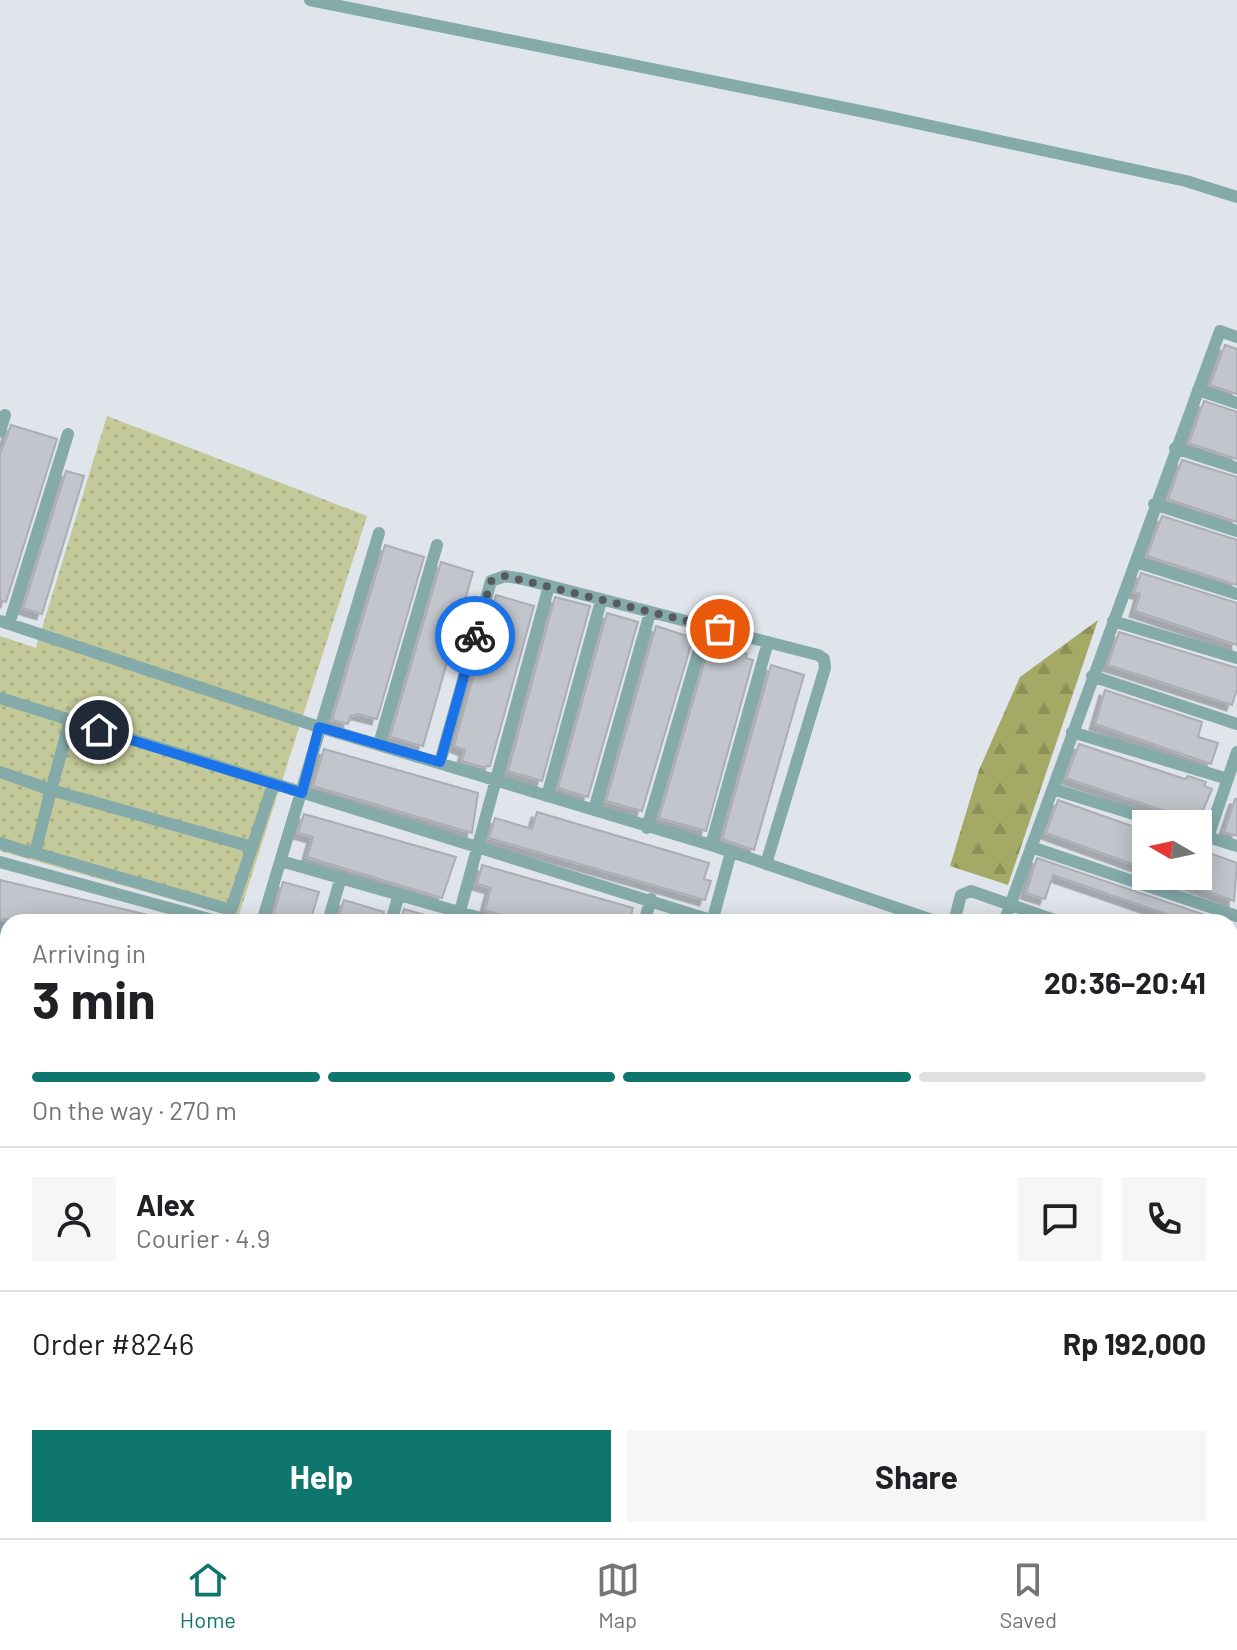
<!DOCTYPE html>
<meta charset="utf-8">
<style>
:root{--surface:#fff;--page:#f6f6f6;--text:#202124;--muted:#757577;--line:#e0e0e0;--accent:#0f766e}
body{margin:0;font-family:Barlow,sans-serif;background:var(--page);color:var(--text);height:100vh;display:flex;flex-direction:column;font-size:30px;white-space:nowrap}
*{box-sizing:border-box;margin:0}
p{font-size:26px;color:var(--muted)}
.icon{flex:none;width:44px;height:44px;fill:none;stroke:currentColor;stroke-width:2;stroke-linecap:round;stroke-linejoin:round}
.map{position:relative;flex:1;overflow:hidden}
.details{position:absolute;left:0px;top:914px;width:1238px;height:624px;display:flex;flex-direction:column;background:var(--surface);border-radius:24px 24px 0 0;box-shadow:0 4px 20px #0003}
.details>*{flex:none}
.needle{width:52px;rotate:279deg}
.buttons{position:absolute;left:1132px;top:810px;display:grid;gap:16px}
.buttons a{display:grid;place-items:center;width:80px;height:80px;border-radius:0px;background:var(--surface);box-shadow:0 4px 20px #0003;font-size:40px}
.pin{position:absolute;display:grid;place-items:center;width:68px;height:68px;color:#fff;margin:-34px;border:4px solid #fff;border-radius:50%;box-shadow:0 2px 8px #0007}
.courier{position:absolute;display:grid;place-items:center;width:80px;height:80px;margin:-40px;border:6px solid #1a73e8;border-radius:50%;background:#fff;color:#222;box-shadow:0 2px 10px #0007}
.headline em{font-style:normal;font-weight:700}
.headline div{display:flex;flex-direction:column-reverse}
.headline{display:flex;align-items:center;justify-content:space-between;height:136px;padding:0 32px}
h1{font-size:52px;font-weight:700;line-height:60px}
.bar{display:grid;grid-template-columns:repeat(4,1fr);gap:12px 8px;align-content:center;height:96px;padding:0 32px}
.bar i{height:10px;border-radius:6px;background:var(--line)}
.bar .selected{background:var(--accent)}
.bar p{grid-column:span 4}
.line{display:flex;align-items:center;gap:20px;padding:0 32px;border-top:2px solid var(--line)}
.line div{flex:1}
.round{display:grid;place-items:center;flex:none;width:84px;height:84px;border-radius:0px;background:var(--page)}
.cta{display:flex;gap:16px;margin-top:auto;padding:16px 32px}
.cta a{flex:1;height:92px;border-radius:0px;background:var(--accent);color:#fff;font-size:32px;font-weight:700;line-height:92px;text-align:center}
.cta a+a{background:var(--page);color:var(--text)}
.tab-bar{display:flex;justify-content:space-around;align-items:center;height:112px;border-top:2px solid var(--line);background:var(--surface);font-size:22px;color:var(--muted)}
.tab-bar a{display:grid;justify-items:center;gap:4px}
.tab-bar .selected{color:var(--accent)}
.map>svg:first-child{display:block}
.grass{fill:url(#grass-dots)}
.forest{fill:url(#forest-firs)}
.building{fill:#c2c5cc;stroke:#abaeb4;stroke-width:2;filter:url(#shadow)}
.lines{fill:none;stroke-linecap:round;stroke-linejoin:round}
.street{stroke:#84aaaa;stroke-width:12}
.highway{stroke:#0f6364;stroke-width:22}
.done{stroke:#585a5e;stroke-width:8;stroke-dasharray:0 14.4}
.route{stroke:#1a73e8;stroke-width:10}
</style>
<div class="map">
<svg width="1237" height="1538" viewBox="0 0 1237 1538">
<defs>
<pattern id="grass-dots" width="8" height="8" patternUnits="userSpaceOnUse" patternTransform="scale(2)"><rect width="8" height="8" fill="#c3c998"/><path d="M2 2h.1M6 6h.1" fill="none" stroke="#a6ac82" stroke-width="1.8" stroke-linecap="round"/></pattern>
<pattern id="forest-firs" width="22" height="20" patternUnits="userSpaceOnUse" patternTransform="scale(2)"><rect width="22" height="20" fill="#a4aa66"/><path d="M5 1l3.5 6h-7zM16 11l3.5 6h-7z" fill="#8c9157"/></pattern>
<filter id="shadow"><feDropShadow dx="-5.5" dy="5.5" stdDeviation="0" flood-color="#0004"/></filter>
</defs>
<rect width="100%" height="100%" fill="#e0e4eb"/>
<path class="grass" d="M107 416 367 516 238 918 0 851V636L36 648Z
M8 1209V1349L0 1347V1210Z"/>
<path class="forest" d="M1098 620 1008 885 950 866 979 770 1020 677Z"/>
<path class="building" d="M1225 345 1237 349V394L1210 385Z
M1204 401 1237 412V459L1189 443Z
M11 425 57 439 6 602 0 600V454Z
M1182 460 1237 477V522L1168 499Z
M66 471 84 476 42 614 23 608Z
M1162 516 1237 540V585L1147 556Z
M385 545 424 557 377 719 358 714 350 716 348 724 332 720Z
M441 562 473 572 423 746 390 737Z
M1141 573 1237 603V645L1135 611 1140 594 1134 592Z
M496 595 534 606 490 766 482 767 462 761 465 750 454 746Z
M555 597 590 606 542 781 508 771Z
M607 613 638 622 588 797 558 788Z
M656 626 693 638 642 811 606 801Z
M1119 632 1237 668V689L1232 705 1108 665Z
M710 643 747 654 746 658 753 660 706 831 659 818Z
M771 665 804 675 754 850 722 839Z
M1105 690 1202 722 1198 737 1218 743 1211 764 1095 724Z
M1079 744 1185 779 1188 776 1206 782 1204 786 1212 789 1198 822 1066 778Z
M324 749 478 793 472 833 313 786Z
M1235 799H1237V836L1224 832Z
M1058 800 1146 831V869L1046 833Z
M537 812 709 863 704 879 711 881 705 900 489 838 495 818 532 829Z
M304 814 456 857 442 898 307 857 313 837 298 833Z
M1198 849 1237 863 1234 901 1170 877 1198 876Z
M1037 858 1220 920 1219 922H1189L1053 875 1045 899 1026 893Z
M482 865 633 908 629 922H522L485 910 491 888 477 884Z
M0 880 161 918 160 922 0 919Z
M283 882 319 892 310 922H271Z
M344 900 384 912 382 922H337Z
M404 909 439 919 438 922H400Z"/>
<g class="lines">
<path class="street" d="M310 0 875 114 1186 181 1237 197
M1198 390 1237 403
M0 432 5 415
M1175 448 1237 468
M1154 504 1237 531
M1136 562 1237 594
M0 621 319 727 711 845 938 922
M1113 621 1237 658
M9 624 68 434
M1092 676 1237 724
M0 698 717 922
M1072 732 1228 779
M379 744 437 545
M440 762 491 581 505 576 523 579 818 655 824 659 825 668 766 864
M0 772 51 790 70 721
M1053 789 1166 824
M547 796 601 601
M594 810 650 613
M647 828 706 626
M1198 834 1237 846
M1208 837 1237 752
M0 843 28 852 36 849 51 790 252 847
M711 845 768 642
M1031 847 1237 916
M32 852 231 910 273 785
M281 861 494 922
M0 862 220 922
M262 922 379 533
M328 922 341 877
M391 922 399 894
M457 922 549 586
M644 922 651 899
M712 922 731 852
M954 922 961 895 971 891 1060 922
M1004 922 1220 331 1237 337
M0 928 8 930
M1230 968 1237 948
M0 996 8 998
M0 1067 8 1069
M1230 1158 1237 1138
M1230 1182H1237
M0 1368 8 1370
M0 1395 8 1383
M1230 1422 1237 1426
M0 1460 8 1461
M1230 1492 1237 1493
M0 1530 33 1538 35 1530
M94 1538 95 1530
M283 1538 285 1530
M356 1538 358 1530
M376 1538 377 1530
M446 1538 448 1530
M549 1538 551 1530
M610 1538 612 1530
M668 1538 670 1530"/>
<path class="highway" d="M0 1181 8 1180
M0 1210 8 1209
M1230 1312 1237 1313
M1230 1345 1237 1347"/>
</g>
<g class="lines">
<path class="done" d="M475 636 491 581 505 576 720 629"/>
<path class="route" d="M99 730 302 793 319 727 440 762 475 636"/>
</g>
</svg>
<div class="buttons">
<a><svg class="needle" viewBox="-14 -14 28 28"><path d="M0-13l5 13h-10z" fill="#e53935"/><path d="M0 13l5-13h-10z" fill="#757577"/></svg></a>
</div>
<div class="pin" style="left:720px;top:629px;background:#ea580c"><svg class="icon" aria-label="bag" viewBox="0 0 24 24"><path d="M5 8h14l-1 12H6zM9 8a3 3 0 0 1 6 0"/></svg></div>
<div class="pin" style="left:99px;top:730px;background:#1f2937"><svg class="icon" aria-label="home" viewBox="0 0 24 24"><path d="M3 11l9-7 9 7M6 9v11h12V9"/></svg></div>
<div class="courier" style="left:475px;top:636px"><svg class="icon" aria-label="bike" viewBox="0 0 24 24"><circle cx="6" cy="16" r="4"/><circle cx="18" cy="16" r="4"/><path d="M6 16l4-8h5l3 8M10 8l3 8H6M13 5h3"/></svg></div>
<section class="details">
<div class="headline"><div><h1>3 min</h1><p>Arriving in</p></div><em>20:36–20:41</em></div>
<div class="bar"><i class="selected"></i><i class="selected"></i><i class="selected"></i><i></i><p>On the way · 270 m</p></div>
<div class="line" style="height:144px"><a class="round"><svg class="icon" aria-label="person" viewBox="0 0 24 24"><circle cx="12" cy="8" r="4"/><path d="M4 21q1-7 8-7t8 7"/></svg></a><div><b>Alex</b><p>Courier · 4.9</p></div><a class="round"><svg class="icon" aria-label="chat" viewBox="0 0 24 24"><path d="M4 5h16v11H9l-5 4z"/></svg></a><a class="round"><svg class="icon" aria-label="phone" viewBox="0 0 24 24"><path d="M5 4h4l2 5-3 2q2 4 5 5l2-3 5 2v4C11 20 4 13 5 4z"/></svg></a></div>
<div class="line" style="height:104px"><div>Order #8246</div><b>Rp 192,000</b></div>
<div class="cta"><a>Help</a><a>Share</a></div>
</section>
</div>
<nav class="tab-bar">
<a class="selected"><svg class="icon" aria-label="home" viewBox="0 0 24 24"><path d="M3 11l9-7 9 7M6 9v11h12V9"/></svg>Home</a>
<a><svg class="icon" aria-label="map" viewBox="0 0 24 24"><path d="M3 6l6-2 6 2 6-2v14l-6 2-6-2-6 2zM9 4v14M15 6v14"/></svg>Map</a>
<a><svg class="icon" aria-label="saved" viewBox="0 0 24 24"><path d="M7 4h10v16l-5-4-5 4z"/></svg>Saved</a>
</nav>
